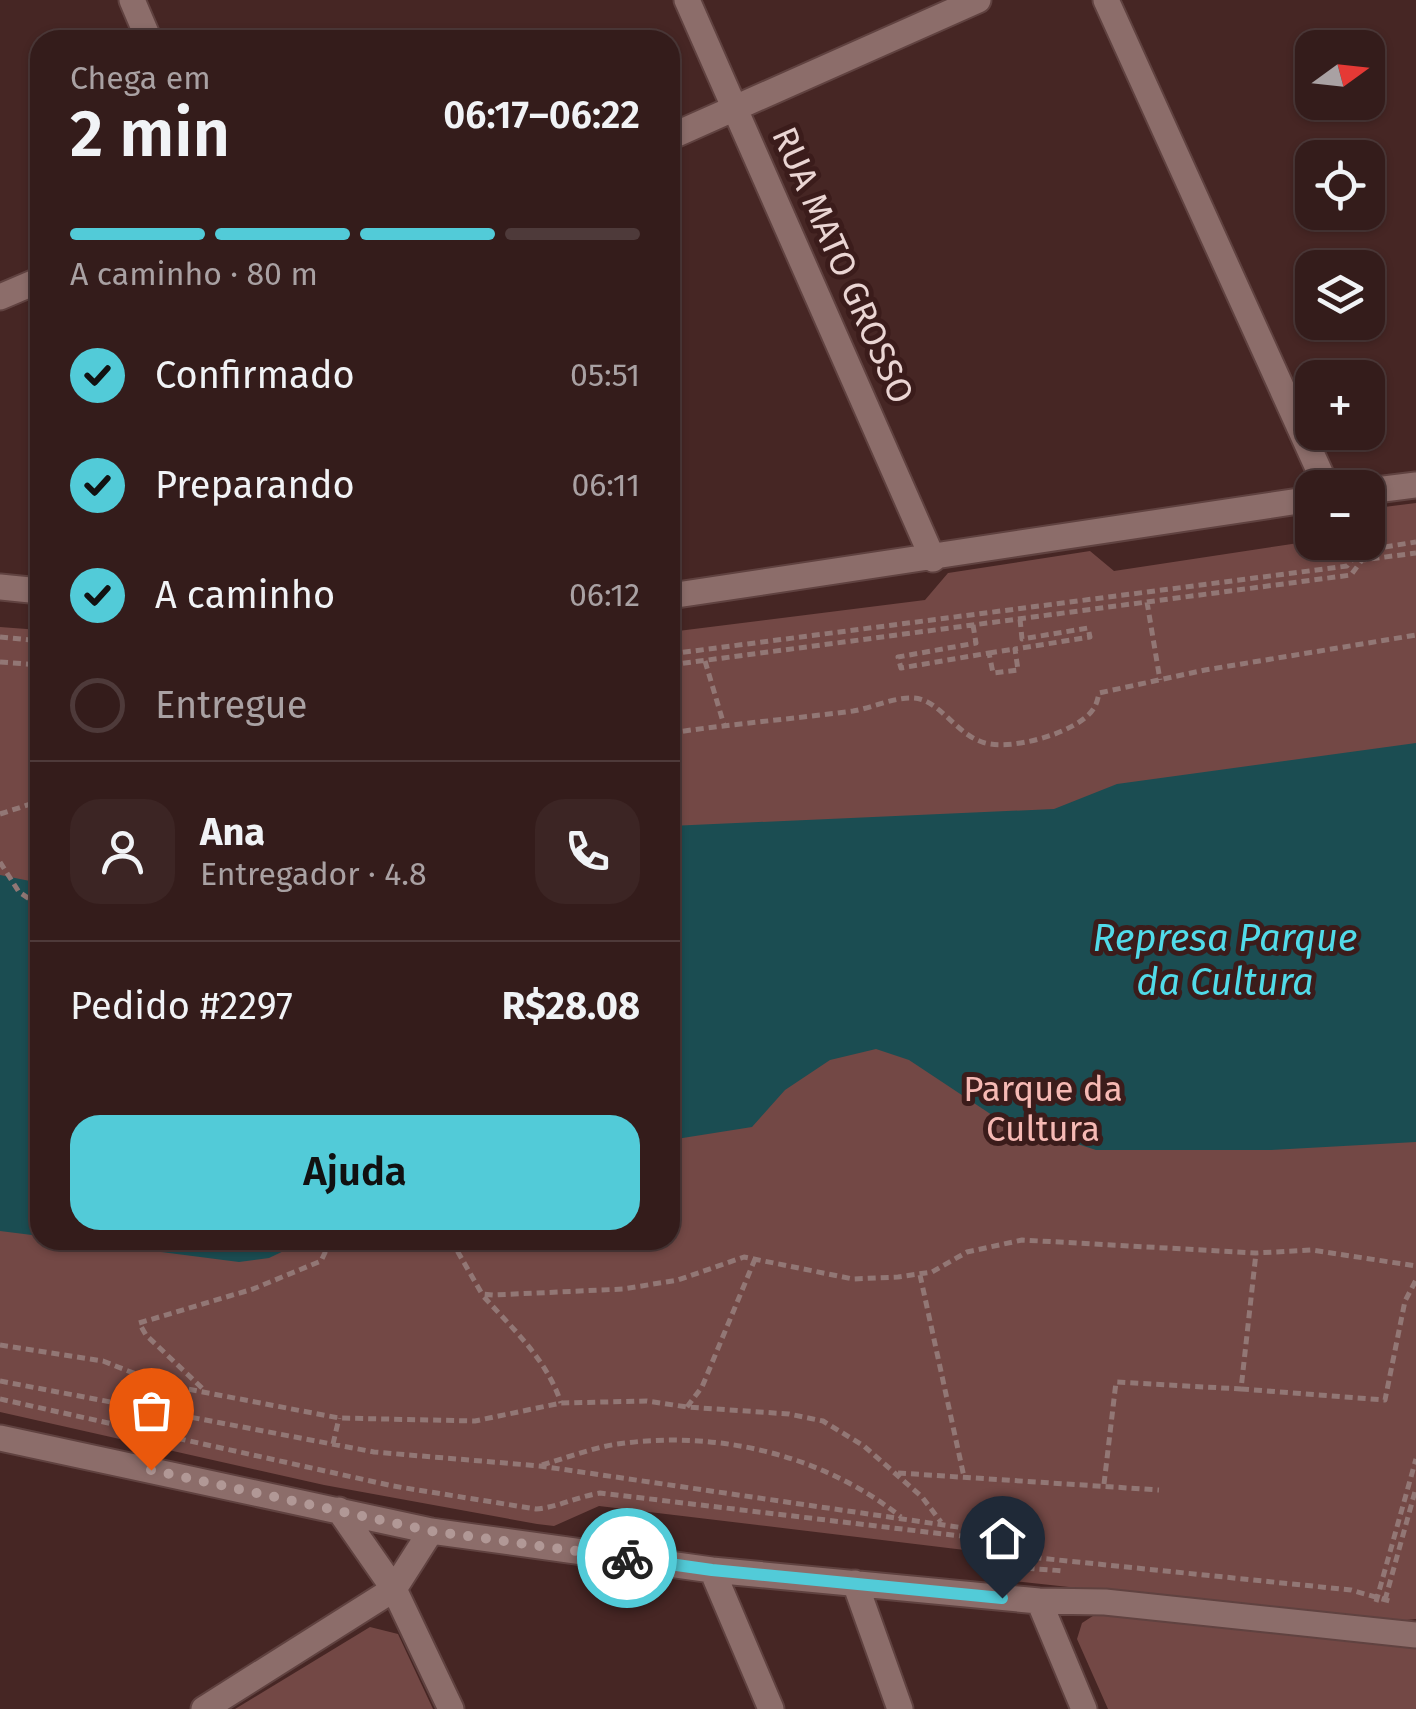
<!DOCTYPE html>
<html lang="pt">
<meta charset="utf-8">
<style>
:root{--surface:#341c1b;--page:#3c2524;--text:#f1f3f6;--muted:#a9a1a3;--line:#4e3a3a;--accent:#52cbd8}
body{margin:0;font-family:"Fira Sans",sans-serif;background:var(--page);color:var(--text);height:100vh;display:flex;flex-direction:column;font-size:38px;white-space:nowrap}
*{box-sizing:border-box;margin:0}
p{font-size:32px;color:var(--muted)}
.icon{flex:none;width:55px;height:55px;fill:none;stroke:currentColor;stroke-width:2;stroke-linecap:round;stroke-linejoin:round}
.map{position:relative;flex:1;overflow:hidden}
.details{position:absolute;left:30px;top:30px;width:650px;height:1220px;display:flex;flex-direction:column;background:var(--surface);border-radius:30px;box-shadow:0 2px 8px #0004,0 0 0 2px var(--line)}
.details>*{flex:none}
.needle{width:65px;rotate:75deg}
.controls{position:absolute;left:1295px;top:30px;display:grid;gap:20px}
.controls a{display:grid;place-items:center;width:90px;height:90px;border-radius:20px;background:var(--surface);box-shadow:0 2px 8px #0004,0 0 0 2px var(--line);font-size:50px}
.pin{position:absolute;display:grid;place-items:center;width:85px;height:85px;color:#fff;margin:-102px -42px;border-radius:50% 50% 50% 0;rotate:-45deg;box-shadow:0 0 10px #0007}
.pin .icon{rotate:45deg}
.courier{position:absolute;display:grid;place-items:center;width:100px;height:100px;margin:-50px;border:8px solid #52cbd8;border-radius:50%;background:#fff;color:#222;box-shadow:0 2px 12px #0007}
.headline em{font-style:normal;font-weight:600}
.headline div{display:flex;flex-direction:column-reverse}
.headline{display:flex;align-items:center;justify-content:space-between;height:170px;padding:0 40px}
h1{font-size:65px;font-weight:600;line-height:75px}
.bar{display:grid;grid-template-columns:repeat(4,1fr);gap:15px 10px;align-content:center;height:120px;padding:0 40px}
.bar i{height:12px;border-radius:8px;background:var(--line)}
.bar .selected{background:var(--accent)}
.bar p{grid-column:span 4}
.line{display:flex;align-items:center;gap:25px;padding:0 40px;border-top:2px solid var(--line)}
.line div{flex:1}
.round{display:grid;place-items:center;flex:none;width:105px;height:105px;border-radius:30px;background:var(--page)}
ol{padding:0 40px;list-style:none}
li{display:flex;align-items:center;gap:30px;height:110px}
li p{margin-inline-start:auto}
li .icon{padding:10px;border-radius:50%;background:var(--accent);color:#111;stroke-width:4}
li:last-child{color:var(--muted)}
li i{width:55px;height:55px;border:5px solid var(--line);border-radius:50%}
.cta{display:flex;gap:20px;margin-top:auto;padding:20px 40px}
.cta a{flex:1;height:115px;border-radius:30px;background:var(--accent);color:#111;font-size:40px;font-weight:600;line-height:115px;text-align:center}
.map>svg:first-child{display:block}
.green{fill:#734845}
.water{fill:#1b4d52}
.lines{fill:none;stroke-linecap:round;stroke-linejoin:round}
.minor-casing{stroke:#604240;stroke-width:29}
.path{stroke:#927775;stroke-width:5;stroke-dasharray:8 5;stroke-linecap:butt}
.minor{stroke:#8c6d6a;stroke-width:25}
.done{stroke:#b19896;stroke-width:10;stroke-dasharray:0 18}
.route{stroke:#52cbd8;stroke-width:12}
.labels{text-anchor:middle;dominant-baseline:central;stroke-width:10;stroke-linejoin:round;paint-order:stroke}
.street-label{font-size:35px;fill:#ead5d3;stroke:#3b1c1b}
.park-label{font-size:35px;fill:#f6b9b4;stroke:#3b1c1b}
.water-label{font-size:38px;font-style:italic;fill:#51dbe9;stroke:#3b1c1b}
</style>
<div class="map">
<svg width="1416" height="1709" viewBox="0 0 1416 1709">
<rect width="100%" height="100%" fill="#462624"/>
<path class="green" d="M1416 503V1619L1388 1622 995 1579 973 1551 599 1506 554 1526 537 1524 324 1485 0 1412V627L40 630V1240H670V632L925 600 948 573 1090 551 1114 571 1312 541 1368 542V509Z
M1099 1612 1404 1646 1416 1649V1709H1108L1077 1639 1082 1623Z
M370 1627 398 1634 433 1709H235Z"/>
<path class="water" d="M1416 743V1142L1271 1150H1096L995 1117 909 1060 876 1049 830 1060 785 1090 752 1127 670 1140V826L1054 809 1117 784Z
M0 875 40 883V1236L0 1231Z
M68 1240H297L290 1248 269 1258 239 1262Z"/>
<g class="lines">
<g class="minor-casing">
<path id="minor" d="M132 0 149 40
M687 0 933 559
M1106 0 1327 488
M670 137 978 0
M0 297 40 280
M1368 491 1416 485
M0 587 40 591
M670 596 1312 499
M0 1438 431 1531 712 1570 1039 1601 1105 1602 1416 1635
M339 1510 394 1589 451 1709
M712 1570 771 1709
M855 1583 900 1709
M1039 1601 1084 1709
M204 1709 394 1589 431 1531"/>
</g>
<path class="path" d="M1147 602 1160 680
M973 625 976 643 898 657 901 668 989 653 993 673 1018 670 1015 649 1090 637 1088 628 1022 639 1020 619
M0 637 40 641
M989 653 1015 649
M670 654 1347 566 1359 551 1416 542
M705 661 724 725
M0 662 40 665
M670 665 1351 575 1362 560 1416 553
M670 733C731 724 792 719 853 711 872 708 894 697 913 698 939 699 955 733 982 742 1008 752 1079 733 1094 708 1097 703 1098 698 1099 693L1205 670 1416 635
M0 814 40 801
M0 862 19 892 40 906
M451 1240 482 1294 494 1295 623 1289 678 1280 744 1257 853 1279 898 1277 932 1272 967 1252 1022 1240 1256 1253 1312 1250 1416 1266
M920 1275 964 1477
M484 1297C514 1330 547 1360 561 1403
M0 1345 103 1361 161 1384 339 1418 475 1421 561 1403 647 1401 687 1407 789 1414 823 1421 864 1446 922 1497 941 1522
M0 1381 374 1452 540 1466 978 1530 1019 1556 1351 1590 1393 1602
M202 1388 146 1335 139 1323 253 1289 321 1261 331 1240
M1241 1389 1385 1400 1405 1301 1416 1280
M0 1399 393 1486 536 1509C559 1507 576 1497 600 1493L977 1538C1002 1572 1024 1567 1062 1571
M687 1407 702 1387 755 1259
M333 1444 339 1418
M542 1465C569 1457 597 1446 625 1443 722 1431 824 1456 901 1517
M898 1473 1159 1490
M1104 1484 1116 1382 1241 1389 1256 1253
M1385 1600 1416 1488
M1376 1602 1416 1459"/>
<use href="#minor" class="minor"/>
</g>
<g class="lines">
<path class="done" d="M151 1470 431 1531 627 1558"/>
<path class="route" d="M627 1558 712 1570 1002 1598"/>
</g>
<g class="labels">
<g class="street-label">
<text transform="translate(843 265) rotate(66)">RUA MATO GROSSO</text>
</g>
<g class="park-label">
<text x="1043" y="1089">Parque da<tspan x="1043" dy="40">Cultura</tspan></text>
</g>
<g class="water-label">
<text x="1225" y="938">Represa Parque<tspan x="1225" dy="44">da Cultura</tspan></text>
</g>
</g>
</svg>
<div class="controls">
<a><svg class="needle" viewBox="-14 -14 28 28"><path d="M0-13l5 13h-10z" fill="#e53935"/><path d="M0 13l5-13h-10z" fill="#a9a1a3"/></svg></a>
<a><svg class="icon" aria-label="locate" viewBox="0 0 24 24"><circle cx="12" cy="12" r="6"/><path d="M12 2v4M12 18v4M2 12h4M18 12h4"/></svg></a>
<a><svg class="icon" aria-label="layers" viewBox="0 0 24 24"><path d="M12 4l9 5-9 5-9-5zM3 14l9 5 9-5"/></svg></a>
<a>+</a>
<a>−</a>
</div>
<div class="pin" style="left:151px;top:1470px;background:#ea580c"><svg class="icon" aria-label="bag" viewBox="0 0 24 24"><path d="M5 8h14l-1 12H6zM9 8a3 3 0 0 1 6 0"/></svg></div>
<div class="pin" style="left:1002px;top:1598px;background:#1f2937"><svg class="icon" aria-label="home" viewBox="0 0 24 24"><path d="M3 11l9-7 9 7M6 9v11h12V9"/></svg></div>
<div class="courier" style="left:627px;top:1558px"><svg class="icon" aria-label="bike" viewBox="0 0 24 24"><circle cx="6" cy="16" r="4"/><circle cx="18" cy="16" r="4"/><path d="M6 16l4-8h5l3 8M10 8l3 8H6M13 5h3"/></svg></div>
<section class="details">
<div class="headline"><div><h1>2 min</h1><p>Chega em</p></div><em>06:17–06:22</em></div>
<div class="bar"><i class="selected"></i><i class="selected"></i><i class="selected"></i><i></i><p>A caminho · 80 m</p></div>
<ol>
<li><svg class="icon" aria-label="check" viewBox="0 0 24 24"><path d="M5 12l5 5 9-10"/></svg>Confirmado<p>05:51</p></li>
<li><svg class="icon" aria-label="check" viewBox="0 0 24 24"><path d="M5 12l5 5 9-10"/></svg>Preparando<p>06:11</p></li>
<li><svg class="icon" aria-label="check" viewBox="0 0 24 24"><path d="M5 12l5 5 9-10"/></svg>A caminho<p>06:12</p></li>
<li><i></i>Entregue</li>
</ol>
<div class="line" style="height:180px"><a class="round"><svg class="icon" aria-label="person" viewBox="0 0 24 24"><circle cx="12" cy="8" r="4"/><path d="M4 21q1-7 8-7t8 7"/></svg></a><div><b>Ana</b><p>Entregador · 4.8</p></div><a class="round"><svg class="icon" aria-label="phone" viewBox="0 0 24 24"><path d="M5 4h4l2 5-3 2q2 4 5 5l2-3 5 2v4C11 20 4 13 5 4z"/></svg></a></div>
<div class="line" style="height:130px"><div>Pedido #2297</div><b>R$28.08</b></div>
<div class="cta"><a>Ajuda</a></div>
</section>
</div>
